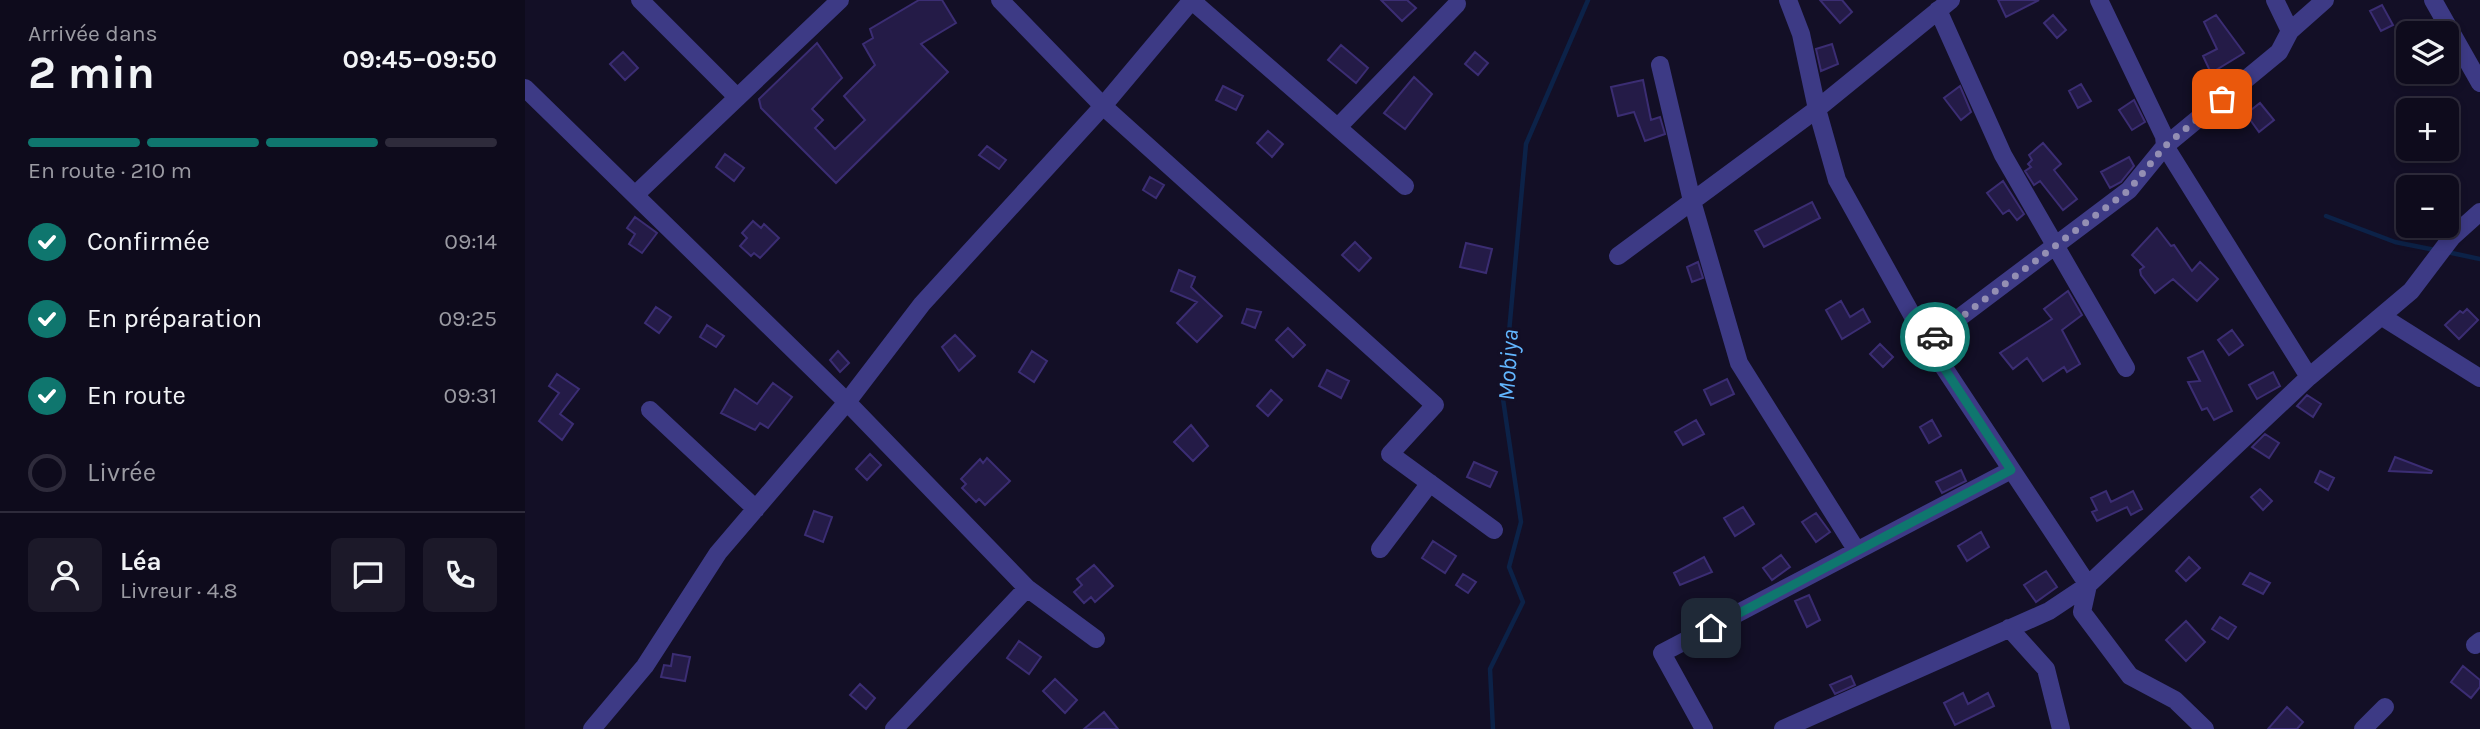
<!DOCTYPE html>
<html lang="fr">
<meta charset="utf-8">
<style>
:root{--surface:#0e0b1c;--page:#1c1929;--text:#f1f3f6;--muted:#9b9ba3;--line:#2e2b3b;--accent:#0f766e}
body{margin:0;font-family:Karla,sans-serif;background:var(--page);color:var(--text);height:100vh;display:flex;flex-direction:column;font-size:26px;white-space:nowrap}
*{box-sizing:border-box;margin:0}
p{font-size:23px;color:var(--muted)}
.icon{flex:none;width:38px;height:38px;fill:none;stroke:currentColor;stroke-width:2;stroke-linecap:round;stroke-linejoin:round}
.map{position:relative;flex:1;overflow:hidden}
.drawer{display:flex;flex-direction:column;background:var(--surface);width:525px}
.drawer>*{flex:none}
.buttons{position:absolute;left:1871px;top:21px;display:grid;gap:14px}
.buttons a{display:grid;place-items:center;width:63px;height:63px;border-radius:10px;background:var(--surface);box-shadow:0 4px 10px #0003,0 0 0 2px var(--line);font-size:35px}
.pin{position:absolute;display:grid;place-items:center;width:60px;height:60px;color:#fff;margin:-30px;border-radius:14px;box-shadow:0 4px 10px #0006}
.courier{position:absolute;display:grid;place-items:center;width:70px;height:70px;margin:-35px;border:5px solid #0f766e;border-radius:50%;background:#fff;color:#222;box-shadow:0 2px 9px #0007}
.summary em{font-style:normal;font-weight:700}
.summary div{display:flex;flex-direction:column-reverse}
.summary{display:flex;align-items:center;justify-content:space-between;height:119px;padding:0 28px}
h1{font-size:46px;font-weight:700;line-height:52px}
.bar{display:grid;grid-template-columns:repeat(4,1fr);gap:10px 7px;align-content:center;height:84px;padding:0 28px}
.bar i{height:9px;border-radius:5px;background:var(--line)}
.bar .current{background:var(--accent)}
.bar p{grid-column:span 4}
.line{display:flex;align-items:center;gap:18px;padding:0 28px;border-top:2px solid var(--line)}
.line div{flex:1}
.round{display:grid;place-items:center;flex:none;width:74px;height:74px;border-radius:10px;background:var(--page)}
ol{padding:0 28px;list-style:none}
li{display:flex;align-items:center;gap:21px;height:77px}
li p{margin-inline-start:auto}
li .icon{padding:7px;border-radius:50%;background:var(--accent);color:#fff;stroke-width:4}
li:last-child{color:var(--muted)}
li i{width:38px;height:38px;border:4px solid var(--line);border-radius:50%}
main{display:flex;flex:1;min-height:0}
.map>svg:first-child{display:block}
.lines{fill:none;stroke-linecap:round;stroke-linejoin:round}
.stream{stroke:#0c2248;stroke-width:4.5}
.building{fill:#241b47;stroke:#3b2d73;stroke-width:2}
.street{stroke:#3d3a85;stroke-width:18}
.done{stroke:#948fb3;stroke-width:7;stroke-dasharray:0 12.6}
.route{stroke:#0f766e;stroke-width:9}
.labels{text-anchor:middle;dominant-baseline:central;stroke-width:6;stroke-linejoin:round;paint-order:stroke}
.water-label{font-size:24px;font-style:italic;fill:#62b6ff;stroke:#130f26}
</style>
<main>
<section class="drawer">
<div class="summary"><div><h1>2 min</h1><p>Arrivée dans</p></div><em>09:45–09:50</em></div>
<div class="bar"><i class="current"></i><i class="current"></i><i class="current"></i><i></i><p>En route · 210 m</p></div>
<ol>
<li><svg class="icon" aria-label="check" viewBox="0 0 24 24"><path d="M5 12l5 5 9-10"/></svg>Confirmée<p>09:14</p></li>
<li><svg class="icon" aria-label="check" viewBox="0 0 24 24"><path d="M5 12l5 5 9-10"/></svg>En préparation<p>09:25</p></li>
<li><svg class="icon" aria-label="check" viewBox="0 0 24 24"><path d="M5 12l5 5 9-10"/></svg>En route<p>09:31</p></li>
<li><i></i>Livrée</li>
</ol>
<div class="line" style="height:126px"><a class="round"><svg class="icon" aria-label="person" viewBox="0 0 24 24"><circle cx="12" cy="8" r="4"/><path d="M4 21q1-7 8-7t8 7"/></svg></a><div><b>Léa</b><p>Livreur · 4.8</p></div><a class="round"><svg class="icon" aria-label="chat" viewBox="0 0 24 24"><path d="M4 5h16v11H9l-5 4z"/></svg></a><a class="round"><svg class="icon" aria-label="phone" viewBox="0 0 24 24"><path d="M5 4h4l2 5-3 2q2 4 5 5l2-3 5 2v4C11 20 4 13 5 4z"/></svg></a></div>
</section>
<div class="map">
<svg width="1955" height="729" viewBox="0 0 1955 729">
<rect width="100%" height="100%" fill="#130f26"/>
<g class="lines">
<path class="stream" d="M1801 216 1870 242 1910 250
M1922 252 1955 259
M968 729 965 669 998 602 984 567 996 522 978 399 1001 144 1063 0"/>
</g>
<path class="building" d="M394 0H417L431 23 396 44 423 72 311 183 236 108 234 99 292 43 317 78 287 109 298 120 290 128 310 149 340 120 319 96 350 65 338 44 348 38 345 29Z
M856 0H882L891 8 877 21Z
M1295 0H1317L1327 12 1315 23Z
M1473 0H1514L1481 17Z
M1857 5 1868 25 1856 31 1845 11Z
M1528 15 1541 30 1532 38 1519 23Z
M1691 15 1719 53 1686 73 1678 56 1692 49 1679 22Z
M1307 44 1313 64 1296 71 1291 49Z
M816 45 843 68 831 83 803 60Z
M98 52 113 68 100 80 85 64Z
M950 52 963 63 953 75 940 64Z
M889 77 907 94 880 129 859 113Z
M1118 80 1126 120 1135 117 1140 134 1120 141 1109 112 1093 116 1086 87Z
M1556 84 1566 101 1553 108 1544 91Z
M698 86 718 96 711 110 691 100Z
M1435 86 1446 112 1436 120 1419 98Z
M1609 100 1620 122 1607 130 1594 110Z
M1735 103 1749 120 1734 132 1721 114Z
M743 131 758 144 747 157 732 143Z
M1518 143 1536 164 1529 170 1552 199 1538 210 1515 181 1509 185 1500 171 1506 167 1503 164 1507 160 1504 155Z
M462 146 481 160 474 169 454 155Z
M200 154 219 168 209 181 191 167Z
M1604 157 1609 166 1596 182 1585 188 1576 172Z
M625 177 639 185 631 198 618 190Z
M1478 181 1499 214 1492 220 1484 210 1478 214 1462 193Z
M1287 202 1295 218 1239 247 1230 231Z
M110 217 132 233 117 253 104 244 110 234 102 228Z
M228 221 236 228 239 224 254 238 235 258 229 253 226 256 215 246 222 238 217 233Z
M1632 228 1646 246 1649 245 1667 271 1675 262 1693 279 1672 301 1648 279 1630 293 1616 275 1615 270 1619 267 1607 255Z
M830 242 846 258 834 271 817 255Z
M941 243 967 249 961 273 935 267Z
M1173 262 1178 278 1167 282 1162 267Z
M654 270 670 277 666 287 697 316 672 342 652 323 672 302 646 291Z
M1543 291 1557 315 1537 330 1555 364 1542 372 1539 367 1518 381 1502 358 1488 369 1475 353 1527 319 1519 309Z
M1316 301 1325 317 1338 309 1345 322 1317 339 1301 310Z
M131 307 146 317 134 333 120 323Z
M722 309 736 312 730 328 717 323Z
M1942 309 1953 320 1934 339 1920 325 1935 311 1938 313Z
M182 325 199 336 191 347 175 337Z
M763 328 780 345 768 357 751 340Z
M1707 330 1718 345 1704 355 1693 340Z
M430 335 450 356 434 371 417 347Z
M1355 344 1368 357 1358 367 1345 354Z
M313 351 324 363 315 372 305 360Z
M507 351 522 361 509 382 494 372Z
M1678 351 1707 411 1689 420 1682 408 1677 410 1663 382 1675 381 1663 358Z
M802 370 824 381 816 398 794 386Z
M1748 372 1755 386 1732 399 1724 385Z
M32 374 54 389 35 414 48 424 37 440 14 421 34 393 24 386Z
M1202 379 1209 394 1186 405 1179 390Z
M248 383 267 397 243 428 235 423 230 430 196 413 210 389 232 404Z
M746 390 757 400 743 416 732 406Z
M1782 395 1796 404 1788 417 1772 406Z
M1171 420 1179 434 1158 445 1150 432Z
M1407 420 1416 436 1404 443 1395 427Z
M666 425 683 446 668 461 649 442Z
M1740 434 1754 443 1744 458 1727 447Z
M345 454 356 465 342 480 331 469Z
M1870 457 1907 471 1906 473 1864 471Z
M462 458 485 481 460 505 454 499 451 502 437 488 441 484 436 479 455 459 458 463Z
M949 462 972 472 965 487 942 477Z
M1436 470 1441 481 1417 493 1411 482Z
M1795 471 1809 478 1803 490 1790 482Z
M1735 489 1747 501 1738 510 1726 497Z
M1581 491 1586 502 1608 491 1617 509 1606 515 1602 507 1572 521 1567 512 1572 510 1566 498Z
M1218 507 1229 524 1210 536 1199 518Z
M289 511 307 517 298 542 280 535Z
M1291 513 1305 532 1291 542 1277 522Z
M1456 532 1464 547 1442 561 1433 546Z
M908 541 931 556 920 573 897 558Z
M1256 555 1265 567 1247 580 1238 568Z
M1179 557 1187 572 1155 585 1149 573Z
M1664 557 1675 568 1661 581 1651 571Z
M569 565 588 586 570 602 566 597 559 603 549 592 557 585 552 579Z
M1521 571 1532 587 1511 602 1499 585Z
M1725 573 1745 583 1738 594 1718 584Z
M938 574 951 582 943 593 931 585Z
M1284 595 1295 620 1282 627 1270 601Z
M1695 617 1711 627 1703 639 1687 629Z
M1661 621 1680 642 1661 661 1641 640Z
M494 641 516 657 504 674 482 658Z
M148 654 165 657 160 681 136 677 139 665 146 666Z
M1938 666 1955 680V687L1946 698 1926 682Z
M1326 676 1330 685 1310 694 1305 685Z
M530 679 552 700 540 713 518 691Z
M335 684 350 698 341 709 325 695Z
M1438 693 1443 704 1463 693 1469 706 1430 725 1419 703Z
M1762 707 1778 722 1772 729H1743Z
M579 712 593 729H559Z"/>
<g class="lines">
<path class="street" d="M115 0 212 97
M475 0 578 106 910 405 865 454 969 530
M666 0 880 186
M1263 0 1276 34 1292 109 1312 180 1402 342 1563 585 1557 612 1605 676 1650 700 1680 729
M1574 0 1639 136 1640 146 1784 377
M1750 0 1765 31
M1908 0 1955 83
M1413 10 1478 155 1601 368
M1135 65 1167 201 1214 363 1332 551
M0 88 322 402 502 588 571 639
M813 127 932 4
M110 195 315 0
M1093 256 1292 109 1426 0
M1856 316 1955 378
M1402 342 1604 190 1640 146 1754 52 1765 31 1800 0
M125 410 231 509
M855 549 905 483
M1484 628 1521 669 1536 729
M1950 645 1955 641
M67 729 120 666 193 553 322 402 397 304 578 106 667 0
M369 729 502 588
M1179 729 1137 653 1486 470
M1258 729 1524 611 1563 585 1784 377 1886 291 1927 237 1955 212
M1838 729 1860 707"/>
</g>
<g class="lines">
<path class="done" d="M1410 337 1604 190 1640 146 1697 99"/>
<path class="route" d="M1186 628 1486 470 1402 342 1410 337"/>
</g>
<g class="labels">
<g class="water-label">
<text transform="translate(983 365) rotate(-87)">Mobiya</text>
</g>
</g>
</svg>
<div class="buttons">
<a><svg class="icon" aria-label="layers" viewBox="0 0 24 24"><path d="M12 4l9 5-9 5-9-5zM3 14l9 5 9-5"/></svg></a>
<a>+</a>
<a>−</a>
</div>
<div class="pin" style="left:1697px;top:99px;background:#ea580c"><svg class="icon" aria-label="bag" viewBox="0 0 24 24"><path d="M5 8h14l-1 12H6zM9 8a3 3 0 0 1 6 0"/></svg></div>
<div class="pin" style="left:1186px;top:628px;background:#1f2937"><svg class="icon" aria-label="home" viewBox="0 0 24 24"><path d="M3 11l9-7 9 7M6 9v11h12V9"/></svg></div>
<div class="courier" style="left:1410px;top:337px"><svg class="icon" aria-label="car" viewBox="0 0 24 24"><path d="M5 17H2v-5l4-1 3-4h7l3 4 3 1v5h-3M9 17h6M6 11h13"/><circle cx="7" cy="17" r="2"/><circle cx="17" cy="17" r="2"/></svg></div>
</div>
</main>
